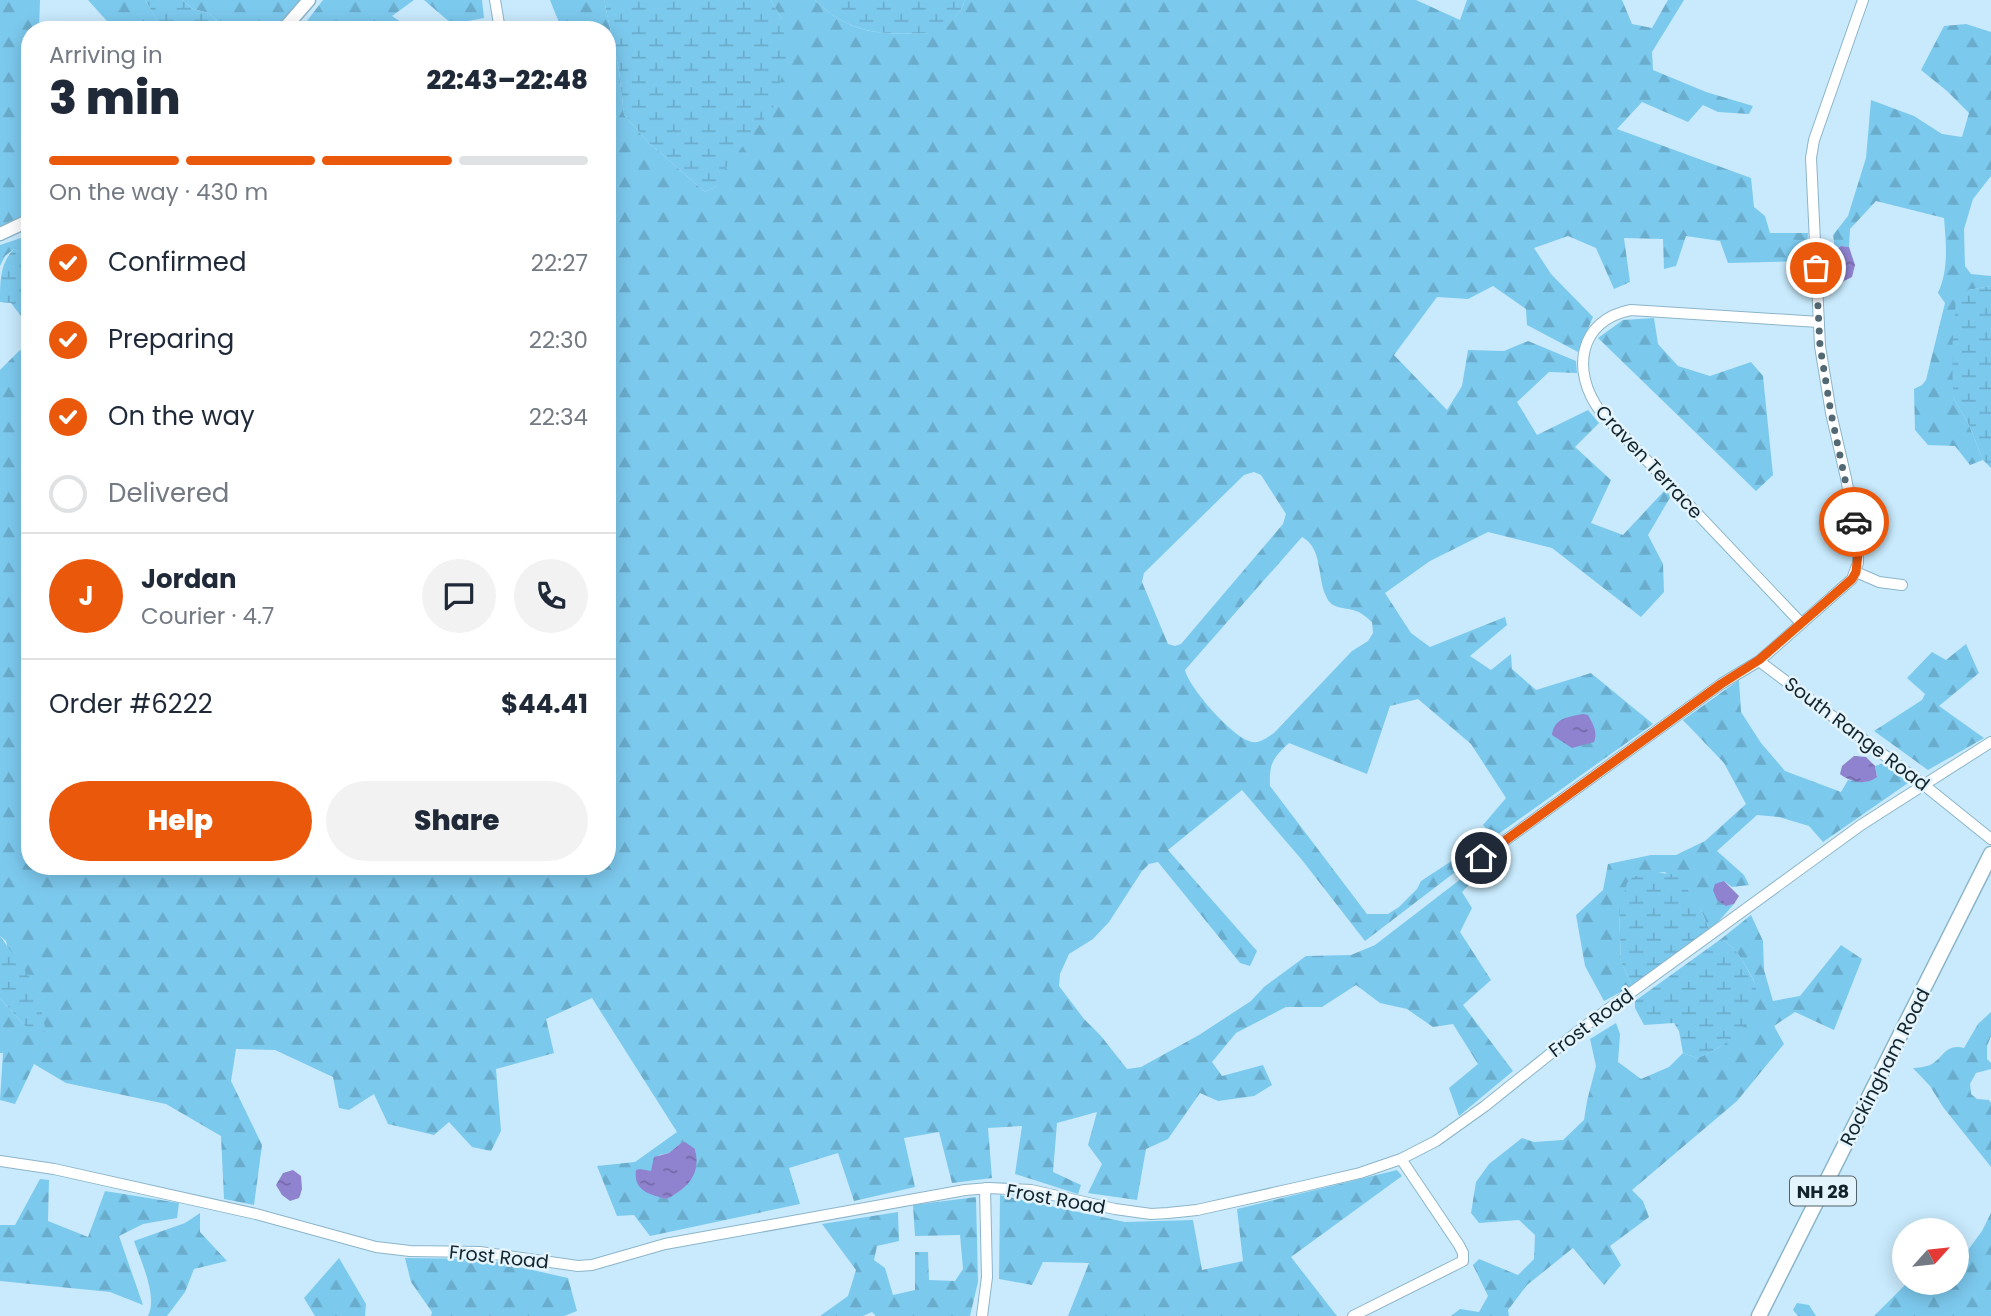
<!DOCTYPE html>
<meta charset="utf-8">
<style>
:root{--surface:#fff;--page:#f2f2f3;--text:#1f2937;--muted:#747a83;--line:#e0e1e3;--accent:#ea580c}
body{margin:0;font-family:Poppins,sans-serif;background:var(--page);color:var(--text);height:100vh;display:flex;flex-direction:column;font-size:26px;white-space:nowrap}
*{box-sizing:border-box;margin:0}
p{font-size:23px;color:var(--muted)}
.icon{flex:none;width:38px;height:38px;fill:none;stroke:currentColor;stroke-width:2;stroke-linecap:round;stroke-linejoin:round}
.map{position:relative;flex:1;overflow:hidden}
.panel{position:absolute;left:21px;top:21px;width:595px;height:854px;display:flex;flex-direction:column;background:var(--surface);border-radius:28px;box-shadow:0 4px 18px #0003}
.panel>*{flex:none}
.needle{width:46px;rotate:63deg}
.controls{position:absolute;left:1892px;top:1218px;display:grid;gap:14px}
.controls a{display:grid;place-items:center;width:77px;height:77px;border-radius:50%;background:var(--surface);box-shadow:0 4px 18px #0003;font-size:35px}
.pin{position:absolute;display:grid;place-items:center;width:60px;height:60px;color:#fff;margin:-30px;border:4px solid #fff;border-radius:50%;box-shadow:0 2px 7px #0007}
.courier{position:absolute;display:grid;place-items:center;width:70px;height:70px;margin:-35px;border:5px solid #ea580c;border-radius:50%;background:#fff;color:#222;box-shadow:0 2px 9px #0007}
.head em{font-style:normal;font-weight:800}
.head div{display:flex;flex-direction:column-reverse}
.head{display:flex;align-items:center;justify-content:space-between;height:119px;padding:0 28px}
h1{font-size:46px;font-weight:800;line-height:52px}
.bar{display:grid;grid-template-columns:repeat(4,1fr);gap:10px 7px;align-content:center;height:84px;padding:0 28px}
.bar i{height:9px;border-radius:5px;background:var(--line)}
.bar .current{background:var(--accent)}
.bar p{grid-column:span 4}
.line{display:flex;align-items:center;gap:18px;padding:0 28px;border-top:2px solid var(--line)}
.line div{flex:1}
.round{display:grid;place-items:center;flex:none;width:74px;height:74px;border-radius:37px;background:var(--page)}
ol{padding:0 28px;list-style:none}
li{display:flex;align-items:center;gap:21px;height:77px}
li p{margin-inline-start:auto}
li .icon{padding:7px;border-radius:50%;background:var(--accent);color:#fff;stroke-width:4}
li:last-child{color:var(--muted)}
li i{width:38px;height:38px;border:4px solid var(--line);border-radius:50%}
.cta{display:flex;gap:14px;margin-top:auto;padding:14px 28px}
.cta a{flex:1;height:80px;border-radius:42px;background:var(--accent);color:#fff;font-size:28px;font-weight:800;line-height:80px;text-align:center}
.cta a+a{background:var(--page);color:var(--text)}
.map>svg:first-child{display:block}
.forest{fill:url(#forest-firs);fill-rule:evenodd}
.wetland{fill:url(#wetland-marsh)}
.water{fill:url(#water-ripples)}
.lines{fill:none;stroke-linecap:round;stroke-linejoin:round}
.street-casing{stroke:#8cb5ca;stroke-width:12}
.secondary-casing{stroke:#8cb5ca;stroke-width:15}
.primary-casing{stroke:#8cb5ca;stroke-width:17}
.street{stroke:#fff;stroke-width:10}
.secondary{stroke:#fff;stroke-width:12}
.primary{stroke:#fff;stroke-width:14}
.done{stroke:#526974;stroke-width:7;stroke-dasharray:0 12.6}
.route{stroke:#ea580c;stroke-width:9}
.labels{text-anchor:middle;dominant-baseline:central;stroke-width:5;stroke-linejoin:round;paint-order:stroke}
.shield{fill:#e4f4fd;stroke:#52626a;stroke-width:2}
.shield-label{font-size:18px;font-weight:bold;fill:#13232b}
.street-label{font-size:19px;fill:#13232b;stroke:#e4f4fd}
</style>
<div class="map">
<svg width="1991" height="1316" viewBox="0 0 1991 1316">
<defs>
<pattern id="forest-firs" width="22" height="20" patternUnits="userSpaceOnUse" patternTransform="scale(1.75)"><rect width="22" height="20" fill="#7cc9ee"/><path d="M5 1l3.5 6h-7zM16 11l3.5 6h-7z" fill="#6aaccc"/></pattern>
<pattern id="wetland-marsh" width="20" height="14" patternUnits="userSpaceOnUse" patternTransform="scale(1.75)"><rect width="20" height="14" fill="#7cc9ee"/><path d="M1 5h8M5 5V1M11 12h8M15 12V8" fill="none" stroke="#6aaccc"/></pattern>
<pattern id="water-ripples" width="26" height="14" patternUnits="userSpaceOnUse" patternTransform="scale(1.75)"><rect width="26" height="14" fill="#8f82cf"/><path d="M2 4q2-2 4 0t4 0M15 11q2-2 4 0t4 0" fill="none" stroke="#746aa8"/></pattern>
</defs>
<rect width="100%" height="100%" fill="#c8eafc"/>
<path class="forest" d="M0 0H40L39 30H30V214L0 228Z
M88 0H145L163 30H115Z
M182 0H304L278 30H226L209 13 193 9Z
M323 0H414L392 16 413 30H300Z
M424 0H482L484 18 452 24Z
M550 0H604L619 70 624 115 648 142 705 192 715 187 782 20 771 0H815C856 40 888 33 941 33L961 10 965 0H1416L1460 20 1467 0H1622L1632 24 1652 28 1668 0H1684L1652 52 1653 70 1706 92 1753 106 1749 114 1718 112 1703 105 1688 122 1642 102 1617 129 1751 178 1754 207 1765 216 1770 233H1808L1806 261 1728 263 1720 241 1686 236 1676 266 1664 269 1663 239 1624 238 1630 282 1614 289 1596 248 1568 236 1534 248 1551 274 1593 317 1578 352 1527 325 1526 309 1493 286 1468 299 1437 297 1394 355 1447 410 1462 386 1468 350 1504 351 1528 341 1576 361 1577 373 1549 372 1517 402 1537 435 1588 410 1599 423 1575 447 1611 480 1591 523 1623 535 1665 490 1671 496 1648 535 1663 564 1664 592 1641 617 1552 548 1488 532 1430 561 1385 593 1411 633 1430 647 1505 617 1507 625 1470 656 1491 670 1511 654 1512 669 1536 690 1591 673 1653 724 1494 837 1483 825 1506 798 1471 744 1418 699 1390 706 1367 774 1289 743C1273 758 1269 763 1270 786L1367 914H1388L1399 907 1417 889 1421 881 1476 845 1480 853 1365 941 1302 860 1242 790 1168 850 1257 951 1250 966 1240 963 1158 862 1149 864 1142 871 1109 922 1093 939 1069 954 1060 974 1059 986 1084 1019 1101 1036 1127 1069 1141 1067 1199 1035 1251 1001 1264 987 1306 956 1351 955 1375 945 1479 865 1482 871 1462 892 1472 908 1460 932 1491 980 1463 1005 1513 1071 1459 1116 1449 1088 1478 1064 1453 1024 1433 1027 1407 1009 1380 1003 1356 985 1322 1007H1286L1236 1033 1212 1062 1222 1076 1263 1065 1272 1085 1254 1096 1218 1101 1200 1093 1168 1139 1146 1149 1137 1200 1088 1193 1102 1164 1088 1145 1097 1112 1057 1123 1053 1172 1081 1185 1078 1194 1015 1174 1022 1126 988 1128 992 1178 952 1183 939 1132 904 1138 915 1187 854 1201 838 1153 789 1168 800 1204 650 1236 634 1215 617 1216 597 1166 635 1162 677 1132 592 998 546 1019 554 1053 496 1069 501 1131 491 1151 472 1147 449 1122 434 1135 388 1124 374 1094 349 1110 339 1108 333 1077 275 1050 236 1049 231 1081 262 1145 254 1205 224 1199 221 1136 166 1104 66 1083 34 1064 15 1104 0 1100 3 1053H0V998L25 1026 6 941 0 936V370L19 351 30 347V866H607V30H562ZM1254 472 1261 475 1286 514 1283 524 1181 644 1175 646 1168 644 1142 582 1144 573 1244 475ZM1302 537C1323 548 1317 578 1326 596 1331 609 1342 607 1353 610 1361 612 1366 617 1372 622L1373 633 1368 641 1352 651 1274 733C1266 738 1259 745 1249 741 1231 735 1189 688 1185 670ZM681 1143 695 1149C700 1172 687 1188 667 1199L652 1194 644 1170 651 1172 659 1155 669 1153Z
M1966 24 1991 32V176L1973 199 1964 229 1965 266 1971 274 1991 276V286L1968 290 1953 397 1969 425 1983 460 1970 465 1955 446 1928 445 1915 430 1914 389 1922 385 1926 380 1945 303 1938 293C1949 269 1946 244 1944 218L1876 201 1850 229 1849 247 1841 246 1835 249 1833 235 1848 216 1866 158 1871 100 1914 116 1942 134 1962 137 1969 113 1947 91 1921 70 1944 26Z
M30 235V257L14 249 5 256 0 266V245Z
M1654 318 1658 344 1678 366 1710 376 1751 362 1763 376 1773 475 1756 491 1598 338 1623 320Z
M1966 644 1979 673 1939 706 1984 738 1928 770 1874 731 1922 700 1925 694 1907 678 1932 652 1946 660Z
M1739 680 1741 712 1761 743 1785 771 1841 792 1848 780 1865 782 1877 776 1875 766 1884 763 1908 783 1823 842 1809 826 1779 817 1757 815 1717 851 1744 875 1749 885 1732 887 1724 881 1726 906 1734 904 1710 931 1701 910 1665 872 1634 876 1619 910 1621 962 1632 986 1604 1001 1585 966 1576 915 1603 890 1608 864 1651 855H1676L1705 841 1746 804 1724 763 1683 720Z
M1751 915 1763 941 1764 970 1773 1001 1800 996 1841 945 1862 959 1834 1030 1795 1012 1774 1026 1784 1044 1737 1101 1632 1190 1643 1201 1649 1217 1610 1246 1621 1265 1604 1285 1573 1248 1527 1285 1508 1310 1509 1316H1451L1460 1309 1479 1312 1488 1296 1473 1265 1479 1259 1518 1275 1534 1259 1535 1235 1519 1220 1479 1223 1471 1213 1476 1182 1489 1164 1522 1138 1534 1142 1563 1140 1584 1120 1587 1101 1596 1066 1590 1039 1616 1023 1620 1034 1618 1062 1641 1079 1669 1067 1683 1053 1697 1058C1728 1047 1756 1022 1755 986 1755 980 1749 972 1746 967 1739 954 1733 946 1721 939Z
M1991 1012V1036L1987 1046V1059L1991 1063V1069L1976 1073 1970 1084 1971 1094 1977 1099 1989 1100 1991 1103V1167L1943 1107 1930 1086 1913 1068C1918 1068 1925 1067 1930 1065 1943 1059 1945 1043 1964 1048L1978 1024Z
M1397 1170 1402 1176 1291 1257 1337 1316H1068L1089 1263 1043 1262 1032 1285 999 1279 1000 1195 1125 1222 1193 1220 1202 1270 1243 1261 1237 1209Z
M40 1179 49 1180 48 1221 88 1237 105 1191 179 1203 177 1218 143 1224 119 1236 143 1305 110 1292 0 1281V1225H15Z
M976 1197 978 1282 970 1316H876L872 1312 863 1316H820L848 1296 856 1270 822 1224 898 1212 899 1241 877 1246 874 1260 885 1268 893 1295 915 1290V1252H928L929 1280 955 1281 963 1269 960 1235 915 1236 913 1205Z
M200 1213V1232L227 1261 194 1269 185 1292 167 1316H148C158 1297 141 1261 134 1241L185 1223Z
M1991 1213V1316H1874L1907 1283H1956L1957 1265 1982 1231Z
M339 1258 366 1304 365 1316H315L304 1298Z
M405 1258 483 1259 568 1278 577 1311 564 1316H431L432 1312 411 1282Z
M1797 1303 1809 1305 1816 1316H1798L1793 1310Z"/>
<path class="wetland" d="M145 0H182L193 9 209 13 226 30H163Z
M604 0H771L782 20 787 56 774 106 722 173 715 187 705 192 648 142 624 115 619 70Z
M815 0H965L961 10 942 33C889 33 856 40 815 0Z
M14 249 30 257V318L28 319 21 316 11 303 0 302C0 281 0 263 14 249Z
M1991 286V468L1983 460 1969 425 1953 397 1952 350 1956 299 1968 290Z
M1652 872 1678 875 1701 910 1710 931 1632 986 1621 962 1619 910 1627 883 1634 876Z
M0 936 36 986 46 1032 25 1026 0 998Z
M1721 939C1733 946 1739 954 1746 967 1750 975 1757 983 1756 992 1756 1025 1725 1048 1697 1058L1683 1053 1679 1031 1674 1023 1644 1025 1635 1008V1001Z"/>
<path class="water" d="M1841 246 1849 247 1855 265 1852 277 1842 282 1833 278C1832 265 1828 253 1841 246Z
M1583 714 1588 715C1593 724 1598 732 1594 742L1572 748 1552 735C1554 718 1568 717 1583 714Z
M1854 756 1866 757 1875 766 1877 777C1866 786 1850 782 1840 774L1842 766Z
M1724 881 1739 896 1734 904 1726 906 1717 900 1713 890 1715 884Z
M685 1142 695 1149C701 1174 689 1187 667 1199 650 1195 633 1191 636 1170L640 1169 651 1171 654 1157 669 1153 681 1143Z
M293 1170 301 1176 302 1189 299 1198 290 1201 282 1195 276 1185 283 1173Z"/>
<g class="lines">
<g class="street-casing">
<path id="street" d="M495 0 500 30
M1856 572 1879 582 1902 585
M1801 623 1600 411C1571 372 1578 320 1631 310L1819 322
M1759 661 1852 579 1858 563V543L1846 478 1831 413 1820 346 1811 158 1814 140 1863 0
M1481 858 1721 684 1759 661 1924 785 1991 839
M0 1161 54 1169 256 1214 376 1247 410 1251 480 1252 578 1266 592 1265 665 1244 965 1190 989 1188 1031 1190 1115 1209 1151 1214 1168 1213 1197 1210 1300 1187 1360 1173 1401 1159 1436 1141 1485 1106 1585 1026 1861 825 1991 742
M982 1316 987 1277 985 1188
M1353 1316 1463 1261V1253L1459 1245 1401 1159"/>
</g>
<g class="secondary-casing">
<path id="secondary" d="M283 30 309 0
M0 234 30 220"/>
</g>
<g class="primary-casing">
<path id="primary" d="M1759 1316 1991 854"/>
</g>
<use href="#street" class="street"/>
<use href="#secondary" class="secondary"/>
<use href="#primary" class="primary"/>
</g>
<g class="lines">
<path class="done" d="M1816 268 1820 346 1831 413 1854 522"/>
<path class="route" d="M1481 858 1721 684 1759 660 1852 579 1856 572 1858 554 1854 522"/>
</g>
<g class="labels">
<rect class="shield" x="1790" y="1176.5" width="66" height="29" rx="5"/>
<g class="shield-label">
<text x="1823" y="1191">NH 28</text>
</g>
<g class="street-label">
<text transform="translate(1649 462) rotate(47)">Craven Terrace</text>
<text transform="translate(1857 734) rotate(37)">South Range Road</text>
<text transform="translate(1591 1023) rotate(-37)">Frost Road</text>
<text transform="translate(1885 1067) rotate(-63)">Rockingham Road</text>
<text transform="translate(1056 1199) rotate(10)">Frost Road</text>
<text transform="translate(499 1257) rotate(6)">Frost Road</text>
</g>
</g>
</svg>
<div class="controls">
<a><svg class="needle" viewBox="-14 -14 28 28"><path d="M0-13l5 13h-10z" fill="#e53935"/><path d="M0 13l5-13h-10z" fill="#747a83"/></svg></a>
</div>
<div class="pin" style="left:1816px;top:268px;background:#ea580c"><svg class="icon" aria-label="bag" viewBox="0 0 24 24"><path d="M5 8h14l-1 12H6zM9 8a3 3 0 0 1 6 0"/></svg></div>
<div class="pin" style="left:1481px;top:858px;background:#1f2937"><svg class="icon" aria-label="home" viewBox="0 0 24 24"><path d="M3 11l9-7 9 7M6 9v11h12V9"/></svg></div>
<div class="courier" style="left:1854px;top:522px"><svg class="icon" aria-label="car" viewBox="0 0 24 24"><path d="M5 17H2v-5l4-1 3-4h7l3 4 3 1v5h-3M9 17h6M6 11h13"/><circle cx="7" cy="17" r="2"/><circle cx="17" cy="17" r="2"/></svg></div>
<section class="panel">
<div class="head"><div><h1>3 min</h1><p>Arriving in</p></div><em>22:43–22:48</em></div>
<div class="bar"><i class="current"></i><i class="current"></i><i class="current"></i><i></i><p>On the way · 430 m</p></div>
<ol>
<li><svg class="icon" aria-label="check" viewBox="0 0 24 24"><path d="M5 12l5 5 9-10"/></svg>Confirmed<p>22:27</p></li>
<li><svg class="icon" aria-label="check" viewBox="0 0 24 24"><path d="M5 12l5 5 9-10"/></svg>Preparing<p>22:30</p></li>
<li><svg class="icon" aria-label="check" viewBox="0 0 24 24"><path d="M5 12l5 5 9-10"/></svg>On the way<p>22:34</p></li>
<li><i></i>Delivered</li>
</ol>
<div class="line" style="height:126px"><b class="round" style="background:var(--accent);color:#fff">J</b><div><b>Jordan</b><p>Courier · 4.7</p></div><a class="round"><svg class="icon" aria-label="chat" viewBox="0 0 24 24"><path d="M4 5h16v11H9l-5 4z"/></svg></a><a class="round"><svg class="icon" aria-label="phone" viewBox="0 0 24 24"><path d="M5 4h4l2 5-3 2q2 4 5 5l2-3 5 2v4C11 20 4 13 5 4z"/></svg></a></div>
<div class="line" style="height:91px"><div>Order #6222</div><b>$44.41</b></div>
<div class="cta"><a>Help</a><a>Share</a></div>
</section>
</div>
